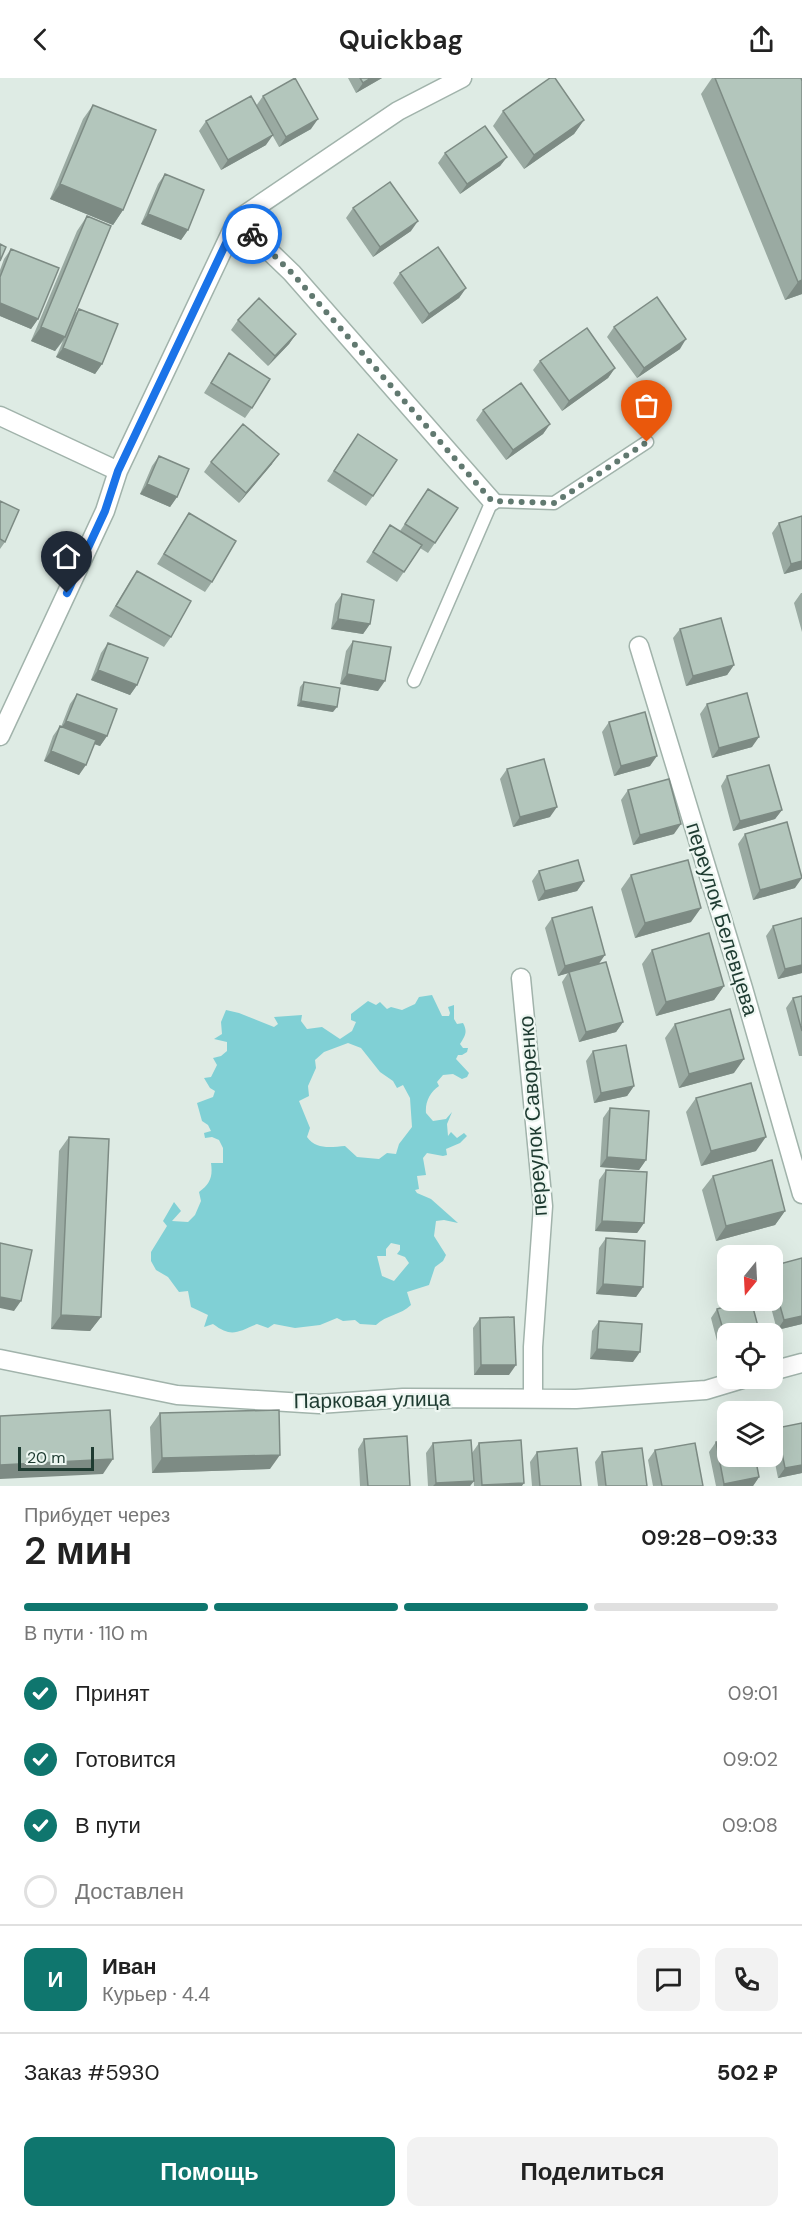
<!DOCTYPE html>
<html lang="ru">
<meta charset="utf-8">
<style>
:root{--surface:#fff;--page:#f2f2f2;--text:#222;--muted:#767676;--line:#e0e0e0;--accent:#0f766e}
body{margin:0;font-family:"DM Sans",sans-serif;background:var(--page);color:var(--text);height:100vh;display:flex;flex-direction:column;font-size:22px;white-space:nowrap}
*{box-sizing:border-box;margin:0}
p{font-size:20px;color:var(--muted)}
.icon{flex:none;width:33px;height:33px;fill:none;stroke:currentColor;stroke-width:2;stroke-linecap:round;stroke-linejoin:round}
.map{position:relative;height:1408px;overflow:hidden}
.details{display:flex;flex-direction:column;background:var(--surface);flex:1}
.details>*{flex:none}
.needle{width:39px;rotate:198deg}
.buttons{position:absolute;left:717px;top:1167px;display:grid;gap:12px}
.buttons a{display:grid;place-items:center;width:66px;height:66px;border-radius:12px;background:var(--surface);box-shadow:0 6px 24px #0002;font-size:30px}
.scale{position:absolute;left:18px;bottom:15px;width:76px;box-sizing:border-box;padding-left:6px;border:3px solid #1e3b31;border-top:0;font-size:16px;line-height:21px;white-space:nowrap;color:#1e3b31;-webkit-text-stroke:4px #eef7f2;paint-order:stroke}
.pin{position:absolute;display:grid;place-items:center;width:51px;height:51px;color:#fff;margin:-62px -26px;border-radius:50% 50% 50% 0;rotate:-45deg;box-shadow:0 0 6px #0007}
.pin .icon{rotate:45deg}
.courier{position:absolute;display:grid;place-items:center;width:60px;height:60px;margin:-30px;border:4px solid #1a73e8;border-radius:50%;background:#fff;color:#222;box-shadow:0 2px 8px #0007}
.overview em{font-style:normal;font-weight:600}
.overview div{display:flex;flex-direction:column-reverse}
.overview{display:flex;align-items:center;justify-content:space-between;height:102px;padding:0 24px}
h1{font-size:39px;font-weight:600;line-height:45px}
.bar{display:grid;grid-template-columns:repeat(4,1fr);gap:9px 6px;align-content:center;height:72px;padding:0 24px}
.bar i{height:8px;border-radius:4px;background:var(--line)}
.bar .active{background:var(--accent)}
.bar p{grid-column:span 4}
.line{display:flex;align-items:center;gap:15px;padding:0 24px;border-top:2px solid var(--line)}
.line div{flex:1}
.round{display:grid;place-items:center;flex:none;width:63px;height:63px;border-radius:12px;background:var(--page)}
ol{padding:0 24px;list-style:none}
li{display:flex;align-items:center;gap:18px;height:66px}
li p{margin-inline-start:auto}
li .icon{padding:6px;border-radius:50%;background:var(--accent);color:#fff;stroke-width:4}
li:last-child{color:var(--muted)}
li i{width:33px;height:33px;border:3px solid var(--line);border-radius:50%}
.primary-button{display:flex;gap:12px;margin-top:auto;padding:12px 24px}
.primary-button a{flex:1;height:69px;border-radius:12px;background:var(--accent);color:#fff;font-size:24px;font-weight:600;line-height:69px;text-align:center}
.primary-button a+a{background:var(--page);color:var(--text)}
header{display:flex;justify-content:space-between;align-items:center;height:78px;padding:0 24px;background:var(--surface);font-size:27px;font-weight:600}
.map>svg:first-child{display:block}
.water{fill:#80d0d5;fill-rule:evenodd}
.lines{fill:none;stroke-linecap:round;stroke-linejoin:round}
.lane-casing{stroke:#a1b3ab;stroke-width:15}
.street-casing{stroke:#a1b3ab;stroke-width:21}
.lane{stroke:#fff;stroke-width:12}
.street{stroke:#fff;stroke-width:18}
.wall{fill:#9aaaa2}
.shaded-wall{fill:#7d8b84}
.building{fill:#b3c6bc;stroke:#7d8b84;stroke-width:1.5}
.done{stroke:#617970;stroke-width:6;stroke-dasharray:0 10.8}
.route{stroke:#1a73e8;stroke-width:8}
.labels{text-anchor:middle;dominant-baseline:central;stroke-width:4.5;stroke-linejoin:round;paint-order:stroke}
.street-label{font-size:21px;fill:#1e3b31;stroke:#eef7f2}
</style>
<header><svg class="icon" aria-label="back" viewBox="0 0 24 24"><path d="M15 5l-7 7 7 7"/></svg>Quickbag<svg class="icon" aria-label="share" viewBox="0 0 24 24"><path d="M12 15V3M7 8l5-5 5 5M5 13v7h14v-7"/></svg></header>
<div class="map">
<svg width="802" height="1408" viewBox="0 0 802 1408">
<rect width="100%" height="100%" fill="#deebe4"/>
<path class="water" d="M432 917 442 938H449L450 935 448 929 454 927V941L457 946 463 945C468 954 465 958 460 966L463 970H468L467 974 462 977H458L456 981 469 995 467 999 462 1001 453 996 443 997 437 1004 439 1008C430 1014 425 1024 426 1035L433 1043 446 1041 452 1034 447 1046 448 1058 451 1054 457 1060 464 1055 467 1058 460 1065 446 1071 447 1077 443 1078 427 1075 423 1080 426 1097 417 1098 419 1111 415 1112 417 1115 431 1121 458 1145 444 1142 436 1143 434 1158 446 1177 443 1183 435 1189 429 1207 407 1214 411 1227C401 1237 386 1237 376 1247L360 1246 355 1242 343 1243 337 1240 320 1247 295 1250 274 1246 268 1250 257 1246C237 1254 232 1260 213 1246L204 1249 208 1237 191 1229 188 1213 179 1214 168 1199 156 1192 151 1183V1174L167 1148 163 1143 174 1124 181 1133 172 1143 188 1144 195 1137 201 1123 199 1114C210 1106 213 1099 211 1085H223V1070L219 1062 212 1059 205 1060 204 1055 211 1053 208 1047 202 1043 197 1025 213 1019 215 1013 210 1010 204 1000 211 999 217 987 213 980 221 978 227 973V964L214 961 222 956 221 944 226 932 239 935 274 949 278 946 274 939 302 937 301 943 307 951 322 949 340 961 352 953 356 944 351 942V936L368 923 376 927 380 924 387 931 391 929 402 932 415 926 419 919ZM348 965 361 970 380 994 393 1003 397 1010 403 1007 410 1020 412 1049 399 1066 396 1076 387 1075 379 1081 357 1079 345 1068C331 1069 316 1072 307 1059L310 1050 299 1023 309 1018 308 1008 316 990 315 982 324 974ZM391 1165 400 1167V1172L397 1176 405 1179 409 1185 394 1203 382 1198 377 1178H386V1171Z"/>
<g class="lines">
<g class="lane-casing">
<path id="lane" d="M414 603 492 423 554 425 647 364"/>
</g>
<g class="street-casing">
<path id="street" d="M237 142 292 195 492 423
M0 338 118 393
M639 568 743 910 802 1116
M0 658 105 433 118 393 237 142 398 33 462 0
M521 900 543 1128 533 1269V1320
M0 1281 177 1317 319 1326 403 1320 576 1321 706 1312 746 1300
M772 1293 802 1285"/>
</g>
<use href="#lane" class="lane"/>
<use href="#street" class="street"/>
</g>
<path class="wall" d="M348 0H382L356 15Z
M712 0H801L802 3V216L785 222 701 16Z
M263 18 311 51 279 69 256 28Z
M93 27 123 132 113 147 50 121 83 41Z
M503 33 584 42 574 56 524 91 493 48Z
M206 43 266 67 221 92 199 53Z
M445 75 507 79 500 88 460 116 438 85Z
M165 96 188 152 181 162 141 146 158 106Z
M353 130 411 153 373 179 346 140Z
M87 138 74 237 79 231 102 286 95 296 56 279 63 263 55 273 31 263 77 153Z
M11 171 38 241 31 251 0 238V192L4 181Z
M400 195 466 210 459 220 422 246 393 205Z
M238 242 296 256 289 266 268 288 231 252Z
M614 249 680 271 637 300 607 259Z
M229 275 252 330 245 340 204 315Z
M540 283 615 290 608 300 562 333 533 292Z
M483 332 550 346 543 356 506 382 476 342Z
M351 366 373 418 366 428 327 403Z
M159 378 177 419 170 429 140 416 152 388Z
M211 384 272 386 239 425 204 394Z
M428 411 435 465 428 475 420 470 397 504 366 484 390 447 400 453Z
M0 423 5 464 0 471Z
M189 435 212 504 205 514 157 486Z
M802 438V491L784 496 772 455 779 445Z
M137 493 171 559 164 569 109 538 130 503Z
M801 515H802V554L794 525Z
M342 516 370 546 363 556 331 551 335 526Z
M680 551 734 587 727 597 686 608 673 560Z
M353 563 378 613 340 606 346 573Z
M108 565 137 607 130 617 91 602 101 575Z
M304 604 333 634 297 628 300 609Z
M77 616 107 658 100 668 94 666 79 697 44 683 53 658 60 648 61 649 70 626Z
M707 626 752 669 712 680 700 636Z
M609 644 650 688 614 698 602 654Z
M507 691 550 739 513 749 500 701Z
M727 698 782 732 775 741 733 753 721 708Z
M628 712 674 756 633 767 621 722Z
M745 756 795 810 753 822 738 766Z
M539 793 584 803 577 813 538 823 532 803Z
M631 797 691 844 635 860 621 811Z
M552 840 599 886 623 944 616 954 579 964 562 904 568 895 558 898 545 850Z
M773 848 802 895 778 901 766 858Z
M652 872 724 908 714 922 656 938 642 886Z
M802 918V978H799L786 930 793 920Z
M675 946 734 995 679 1010 665 960Z
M593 973 634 1008 627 1018 594 1025 586 983Z
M696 1020 756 1073 701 1088 686 1034Z
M610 1030 646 1082 639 1092 600 1089 603 1040Z
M69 1059 101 1239 90 1253 51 1251 59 1073Z
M606 1092 644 1145 637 1155 595 1153 599 1102Z
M713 1098 785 1133 775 1147 716 1163 702 1112Z
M606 1160 643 1209 636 1219 596 1216 599 1170Z
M802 1180V1246L777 1252 769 1222H772V1188Z
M717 1231 728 1256V1285L723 1286 711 1240Z
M480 1240 509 1297H474L473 1250Z
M599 1243 633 1284 590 1281 592 1253Z
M160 1335 270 1391 152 1395 150 1349Z
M802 1345V1395L778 1400 772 1370V1357L777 1350Z
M364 1361 410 1408H360L358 1371Z
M716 1364 759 1399 753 1408H716L709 1374Z
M433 1365 474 1403 470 1408H428L426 1375Z
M479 1365 522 1408H474L472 1375Z
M655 1372 703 1408H653L648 1382Z
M537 1374 581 1408H532L530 1384Z
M602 1374 647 1408H598L595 1384Z"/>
<path class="shaded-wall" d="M371 0H382L356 15 363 5Z
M318 41 311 51 279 69 286 59Z
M584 42 574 56 524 91 534 77Z
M273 57 266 67 221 92 228 82Z
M507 79 500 88 460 116 467 106Z
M60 106 123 132 113 147 50 121Z
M148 136 188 152 181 162 141 146Z
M418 143 411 153 373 179 380 169Z
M802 202V216L785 222 798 204Z
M466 210 459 220 422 246 429 236Z
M0 225 38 241 31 251 0 238Z
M41 249 65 259 55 273 31 263Z
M296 256 289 266 268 288 275 278Z
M686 261 680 271 637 300 644 290Z
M63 270 102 286 95 296 56 279Z
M615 290 608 300 562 333 569 323Z
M550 346 543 356 506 382 513 372Z
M279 376 272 386 239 425 246 415Z
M147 406 177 419 170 429 140 416Z
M802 483V491L784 496 791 486Z
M338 541 370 546 363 556 331 551Z
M734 587 727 597 686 608 693 598Z
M98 592 137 607 130 617 91 602Z
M347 596 385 603 378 613 340 606Z
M301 623 337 629 333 634 297 628Z
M66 643 107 658 100 668 59 653Z
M759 659 752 669 712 680 719 670Z
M51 673 86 687 79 697 44 683Z
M657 678 650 688 614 698 621 688Z
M557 729 550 739 513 749 520 739Z
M782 732 775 741 733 753 740 743Z
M681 746 674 756 633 767 640 757Z
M802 800 795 810 753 822 760 812Z
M584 803 577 813 538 823 545 813Z
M701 830 691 844 635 860 645 845Z
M605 877 598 887 558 898 565 888Z
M802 887V895L778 901 785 891Z
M724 908 714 922 656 938 666 924Z
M623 944 616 954 579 964 586 954Z
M744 981 734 995 679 1010 689 996Z
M634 1008 627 1018 594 1025 601 1015Z
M766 1059 756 1073 701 1088 711 1073Z
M607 1079 646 1082 639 1092 600 1089Z
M785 1133 775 1147 716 1163 726 1148Z
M602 1143 644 1145 637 1155 595 1153Z
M603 1206 643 1209 636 1219 596 1216Z
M0 1219 21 1223 14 1233 0 1230Z
M61 1237 101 1239 90 1253 51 1251Z
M802 1238V1246L777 1252 784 1242Z
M597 1271 640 1274 633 1284 590 1281Z
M728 1280V1285L723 1286Z
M481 1287H516L509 1297H474Z
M280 1377 270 1391 152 1395 162 1380Z
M113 1381 103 1396 0 1401V1387Z
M802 1387V1395L778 1400 785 1390Z
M759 1399 753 1408H723L724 1406Z
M474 1403 470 1408H433L436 1405Z
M524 1405 522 1408H481L482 1407Z"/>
<path class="building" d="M295 0 318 41 286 59 263 18Z
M360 0H371L363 5Z
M550 0H555L584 42 534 77 503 33Z
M715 0H801L802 3V202L798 204Z
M251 18 273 57 228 82 206 43Z
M93 27 156 52 123 132 60 106Z
M485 48 507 79 467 106 445 75Z
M165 96 204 112 188 152 148 136Z
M390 104 418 143 380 169 353 130Z
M87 138 111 148 65 259 41 249Z
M0 166 6 169 0 183Z
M438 169 466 210 429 236 400 195Z
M11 171 59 190 38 241 0 225V199Z
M657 219 686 261 644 290 614 249Z
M259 220 296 256 275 278 238 242Z
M79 231 118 246 102 286 63 270Z
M587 250 615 290 569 323 540 283Z
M229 275 270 301 252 330 211 305Z
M521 305 550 346 513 372 483 332Z
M243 346 279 376 246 415 211 384Z
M358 356 397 382 373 418 334 393Z
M159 378 189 391 177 419 147 406Z
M428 411 458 430 435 465 405 446Z
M0 423 19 432 5 464 0 461Z
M189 435 236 463 212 504 164 476Z
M802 438V483L791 486 779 445Z
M390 447 422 467 404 494 373 474Z
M137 493 191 523 171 559 116 528Z
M342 516 374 522 370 546 338 541Z
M721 540 734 587 693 598 680 551Z
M353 563 391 569 385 603 347 596Z
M108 565 148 580 137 607 98 592Z
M304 604 340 610 337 629 301 623Z
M747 615 759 659 719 670 707 626Z
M77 616 117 631 107 658 66 643Z
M645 634 657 678 621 688 609 644Z
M60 648 96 662 86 687 51 673Z
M544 681 557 729 520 739 507 691Z
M769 687 782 732 740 743 727 698Z
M669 701 681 746 640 757 628 712Z
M787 744 802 800 760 812 745 756Z
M578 782 584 803 545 813 539 793Z
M688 782 701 830 645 845 631 797Z
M592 829 605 877 565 888 552 840Z
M802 840V887L785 891 773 848Z
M709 855 724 908 666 924 652 872Z
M606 884 623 944 586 954 569 894Z
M802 918V953L793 920Z
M730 931 744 981 689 996 675 946Z
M626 967 634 1008 601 1015 593 973Z
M751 1005 766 1059 711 1073 696 1020Z
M610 1030 649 1033 646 1082 607 1079Z
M69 1059 109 1061 101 1239 61 1237Z
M772 1082 785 1133 726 1148 713 1098Z
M606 1092 647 1094 644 1145 602 1143Z
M606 1160 645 1163 643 1209 603 1206Z
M0 1165 32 1172 21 1223 0 1219Z
M802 1180V1238L784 1242 772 1199V1188Z
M748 1222H751L760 1256H728V1268L717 1231Z
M514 1239 516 1287H481L480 1240Z
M599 1243 642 1246 640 1274 597 1271Z
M110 1332 113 1381 0 1387V1338Z
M279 1332 280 1377 162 1380 160 1335Z
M802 1345V1387L785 1390 777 1350Z
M407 1358 410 1408H368L364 1361Z
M471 1362 474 1403 436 1405 433 1365Z
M521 1362 524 1405 482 1407 479 1365Z
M728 1362V1378H755L759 1399 724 1406 716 1364Z
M695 1365 703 1408H662L655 1372Z
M577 1370 581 1408H540L537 1374Z
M642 1370 647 1408H606L602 1374Z"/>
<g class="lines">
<path class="done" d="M252 156 292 195 492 423 554 425 647 364"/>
<path class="route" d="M67 515 105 433 118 393 237 142 252 156"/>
</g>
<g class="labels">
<g class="street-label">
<text transform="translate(722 841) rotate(73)">переулок Белевцева</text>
<text transform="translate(533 1038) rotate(-94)">переулок Саворенко</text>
<text transform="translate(372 1322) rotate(-1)">Парковая улица</text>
</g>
</g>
</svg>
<div class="buttons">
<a><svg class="needle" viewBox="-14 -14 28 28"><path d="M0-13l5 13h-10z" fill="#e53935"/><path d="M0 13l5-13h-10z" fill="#767676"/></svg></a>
<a><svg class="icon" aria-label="locate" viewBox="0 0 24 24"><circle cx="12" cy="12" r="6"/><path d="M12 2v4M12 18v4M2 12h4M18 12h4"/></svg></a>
<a><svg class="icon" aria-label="layers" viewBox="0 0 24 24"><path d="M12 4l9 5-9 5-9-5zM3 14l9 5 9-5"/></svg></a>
</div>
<div class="scale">20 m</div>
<div class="pin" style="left:647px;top:364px;background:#ea580c"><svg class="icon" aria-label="bag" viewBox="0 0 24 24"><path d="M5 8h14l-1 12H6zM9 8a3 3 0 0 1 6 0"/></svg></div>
<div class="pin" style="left:67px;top:515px;background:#1f2937"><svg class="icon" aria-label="home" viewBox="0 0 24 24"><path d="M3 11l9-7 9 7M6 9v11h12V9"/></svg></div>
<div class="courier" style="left:252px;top:156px"><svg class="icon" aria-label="bike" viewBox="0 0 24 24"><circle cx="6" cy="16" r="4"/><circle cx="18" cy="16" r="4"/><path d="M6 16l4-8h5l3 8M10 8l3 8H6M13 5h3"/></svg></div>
</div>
<section class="details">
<div class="overview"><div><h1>2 мин</h1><p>Прибудет через</p></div><em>09:28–09:33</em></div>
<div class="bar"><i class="active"></i><i class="active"></i><i class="active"></i><i></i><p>В пути · 110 m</p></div>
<ol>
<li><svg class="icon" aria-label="check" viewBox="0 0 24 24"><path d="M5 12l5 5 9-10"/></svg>Принят<p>09:01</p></li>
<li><svg class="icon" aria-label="check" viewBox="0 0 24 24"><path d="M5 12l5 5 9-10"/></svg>Готовится<p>09:02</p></li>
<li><svg class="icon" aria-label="check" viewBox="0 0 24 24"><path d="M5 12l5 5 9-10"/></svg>В пути<p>09:08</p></li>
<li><i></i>Доставлен</li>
</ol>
<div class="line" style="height:108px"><b class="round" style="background:var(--accent);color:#fff">И</b><div><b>Иван</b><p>Курьер · 4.4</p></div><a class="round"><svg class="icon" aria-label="chat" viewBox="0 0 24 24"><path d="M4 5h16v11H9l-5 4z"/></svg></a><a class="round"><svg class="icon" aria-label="phone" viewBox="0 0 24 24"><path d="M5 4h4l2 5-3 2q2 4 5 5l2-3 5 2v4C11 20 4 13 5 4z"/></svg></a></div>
<div class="line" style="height:78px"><div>Заказ #5930</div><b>502 ₽</b></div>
<div class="primary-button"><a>Помощь</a><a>Поделиться</a></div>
</section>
